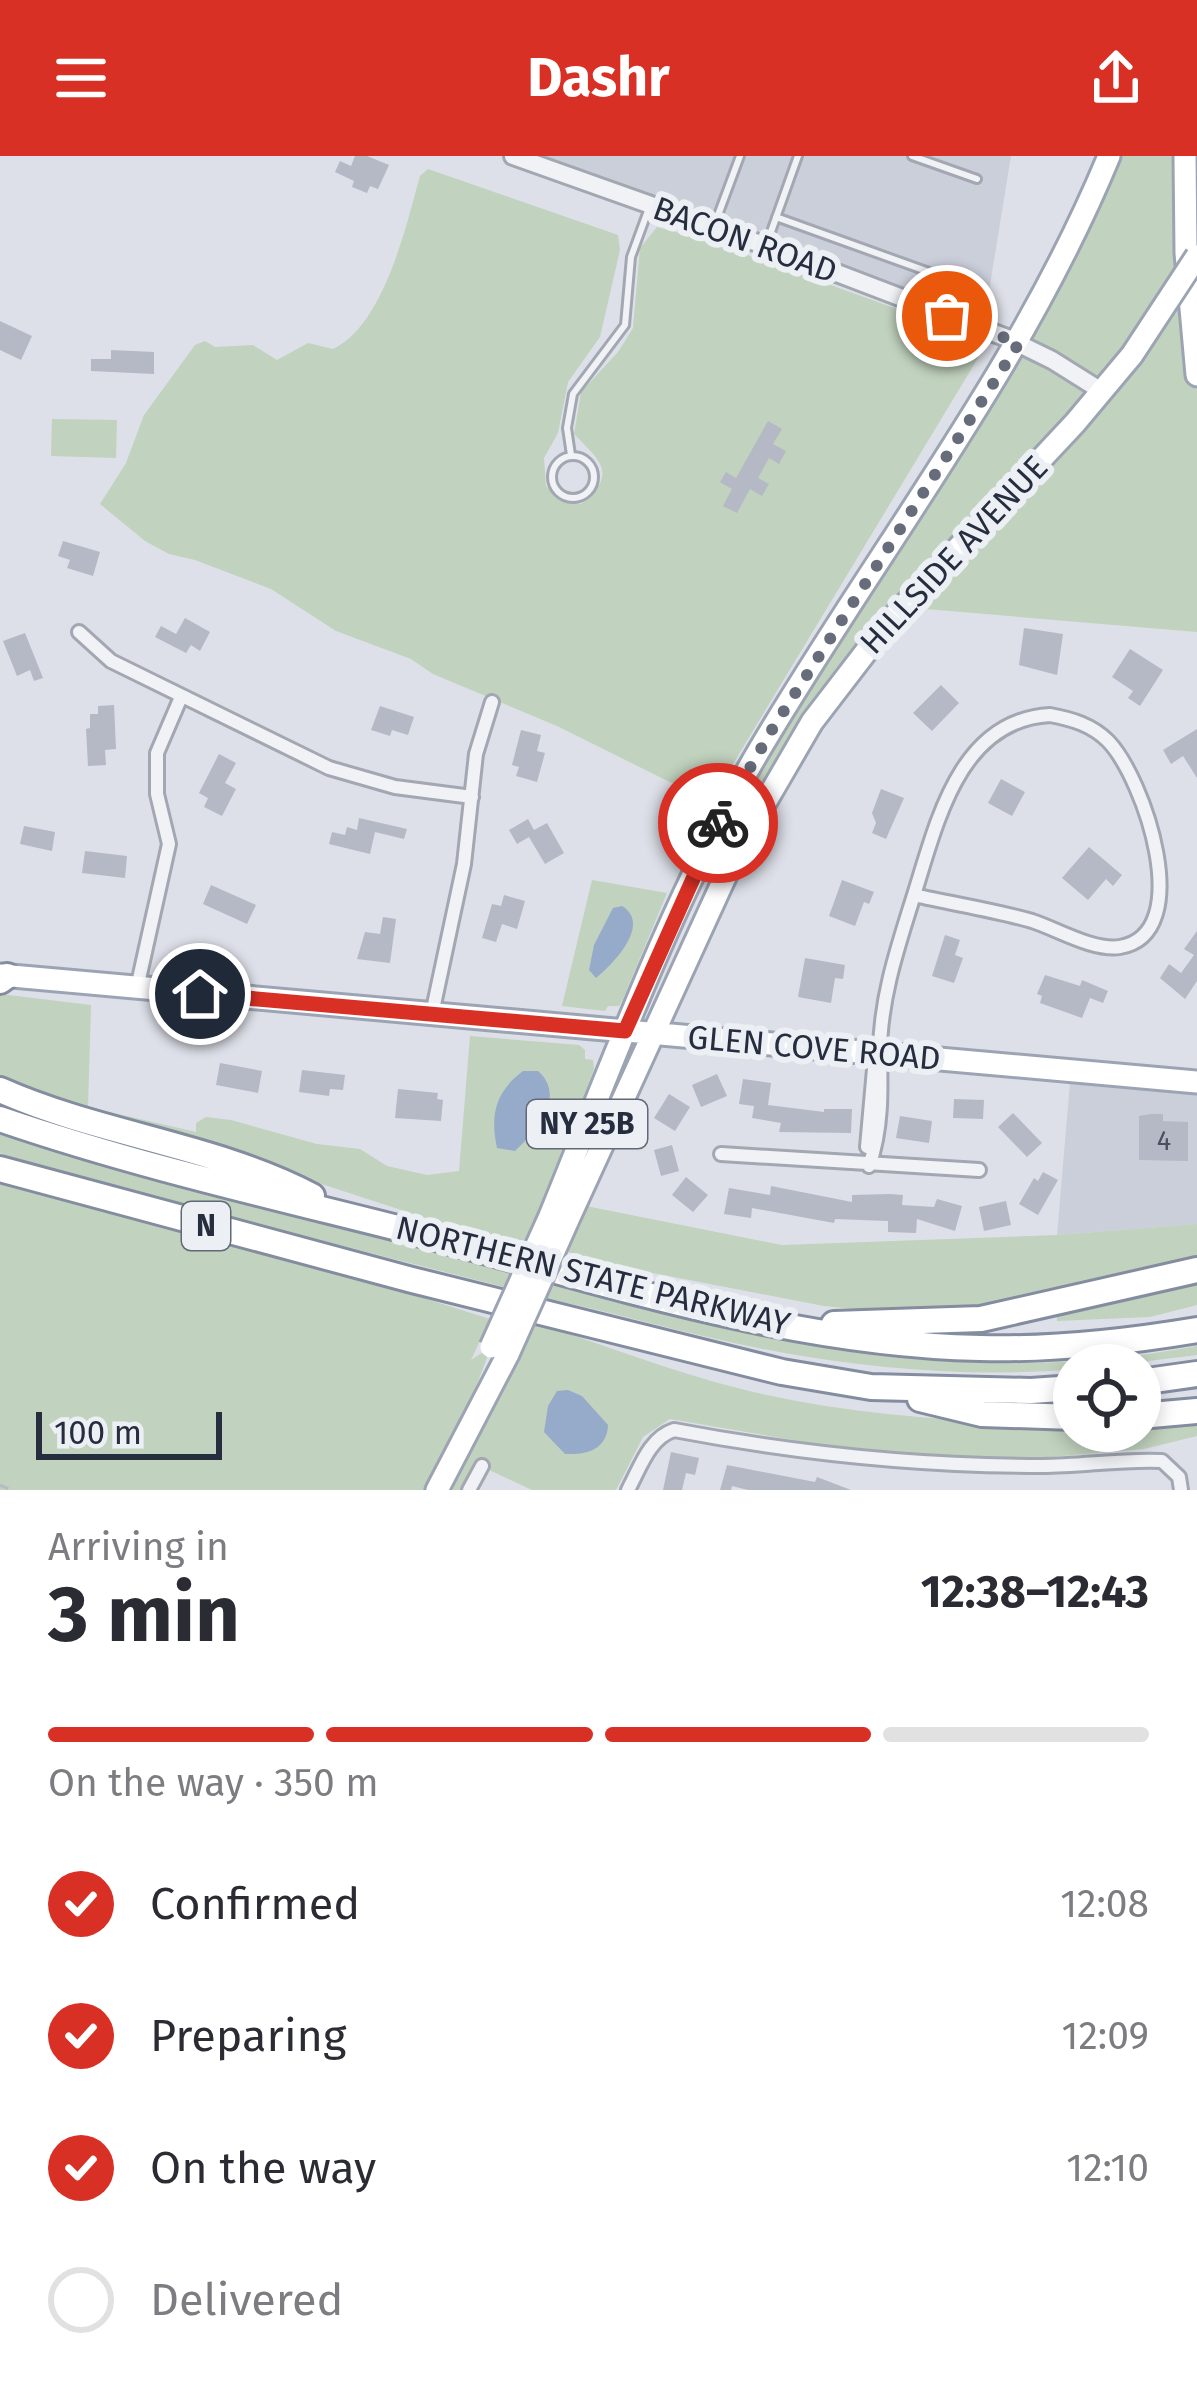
<!DOCTYPE html>
<meta charset="utf-8">
<style>
:root{--surface:#fff;--page:#f7f7f7;--text:#2b2b33;--muted:#7c7c81;--line:#e1e1e2;--accent:#d93025}
body{margin:0;font-family:"Fira Sans",sans-serif;background:var(--page);color:var(--text);height:100vh;display:flex;flex-direction:column;font-size:45px;white-space:nowrap}
*{box-sizing:border-box;margin:0}
p{font-size:39px;color:var(--muted)}
.icon{flex:none;width:66px;height:66px;fill:none;stroke:currentColor;stroke-width:2;stroke-linecap:round;stroke-linejoin:round}
.map{position:relative;height:1334px;overflow:hidden}
.details{display:flex;flex-direction:column;background:var(--surface);flex:1}
.details>*{flex:none}
.tools{position:absolute;left:1053px;top:1188px;display:grid;gap:24px}
.tools a{display:grid;place-items:center;width:108px;height:108px;border-radius:50%;background:var(--surface);box-shadow:0 6px 18px #0003;font-size:60px}
.scale{position:absolute;left:36px;bottom:30px;width:186px;box-sizing:border-box;padding-left:12px;border:6px solid #262d3f;border-top:0;font-size:33px;line-height:42px;white-space:nowrap;color:#262d3f;-webkit-text-stroke:9px #ecf0f5;paint-order:stroke}
.pin{position:absolute;display:grid;place-items:center;width:102px;height:102px;color:#fff;margin:-51px;border:6px solid #fff;border-radius:50%;box-shadow:0 3px 12px #0007}
.courier{position:absolute;display:grid;place-items:center;width:120px;height:120px;margin:-60px;border:9px solid #d93025;border-radius:50%;background:#fff;color:#222;box-shadow:0 3px 15px #0007}
.overview em{font-style:normal;font-weight:700}
.overview div{display:flex;flex-direction:column-reverse}
.overview{display:flex;align-items:center;justify-content:space-between;height:204px;padding:0 48px}
h1{font-size:78px;font-weight:700;line-height:90px}
.bar{display:grid;grid-template-columns:repeat(4,1fr);gap:18px 12px;align-content:center;height:144px;padding:0 48px}
.bar i{height:15px;border-radius:9px;background:var(--line)}
.bar .current{background:var(--accent)}
.bar p{grid-column:span 4}
ol{padding:0 48px;list-style:none}
li{display:flex;align-items:center;gap:36px;height:132px}
li p{margin-inline-start:auto}
li .icon{padding:12px;border-radius:50%;background:var(--accent);color:#fff;stroke-width:4}
li:last-child{color:var(--muted)}
li i{width:66px;height:66px;border:6px solid var(--line);border-radius:50%}
header{display:flex;justify-content:space-between;align-items:center;height:156px;padding:0 48px;background:var(--accent);color:#fff;font-size:54px;font-weight:700}
.map>svg:first-child{display:block}
.built{fill:#cbcfda}
.green{fill:#c1d2be}
.water{fill:#96abca}
.building{fill:#b4b9c5}
.lines{fill:none;stroke-linecap:round;stroke-linejoin:round}
.service-casing{stroke:#a2a7b2;stroke-width:12}
.minor-casing{stroke:#a2a7b2;stroke-width:18}
.tertiary-casing{stroke:#a2a7b2;stroke-width:22}
.primary-casing{stroke:#9ca4b4;stroke-width:27}
.motorway-casing{stroke:#848d9f;stroke-width:30}
.path{stroke:#b7bbc3;stroke-width:3;stroke-dasharray:9 9;stroke-linecap:butt}
.service{stroke:#f0f2f6;stroke-width:6}
.minor{stroke:#f0f2f6;stroke-width:12}
.tertiary{stroke:#f0f2f6;stroke-width:16}
.primary{stroke:#fff;stroke-width:21}
.motorway{stroke:#fff;stroke-width:24}
.primary-bridge-casing{stroke:#9ca4b4;stroke-width:27;stroke-linecap:butt}
.primary-bridge{stroke:#fff;stroke-width:21}
.done{stroke:#666c7a;stroke-width:12;stroke-dasharray:0 21.6}
.route{stroke:#d93025;stroke-width:15}
.labels{text-anchor:middle;dominant-baseline:central;stroke-width:12;stroke-linejoin:round;paint-order:stroke}
.number-label{font-size:27px;fill:#4a5060}
.shield{fill:#ecf0f5;stroke:#616876;stroke-width:3}
.shield-label{font-size:30px;font-weight:bold;fill:#262d3f}
.street-label{font-size:33px;fill:#262d3f;stroke:#ecf0f5}
</style>
<header><svg class="icon" aria-label="menu" viewBox="0 0 24 24"><path d="M4 6h16M4 12h16M4 18h16"/></svg>Dashr<svg class="icon" aria-label="share" viewBox="0 0 24 24"><path d="M12 15V3M7 8l5-5 5 5M5 13v7h14v-7"/></svg></header>
<div class="map">
<svg width="1197" height="1334" viewBox="0 0 1197 1334">
<rect width="100%" height="100%" fill="#dde0e8"/>
<path class="built" d="M514 0H1011L983 172Z
M1071 915 1197 926V1068L1057 1079Z"/>
<path class="green" d="M1109 0H1197V476L902 451 856 506 726 717 699 706 961 282Z
M428 13 618 79 620 94 600 181 568 226 558 277 544 302 546 330 560 343 581 348C619 317 600 305 574 278L581 236 618 196 633 172 640 92 657 71 706 84 961 176 981 191 978 202 710 646 557 570 433 518 411 503 336 475 271 433 195 404 169 398 145 385 100 348 126 307 144 259 195 189 205 185 215 191 253 189 277 204 308 187 333 193C384 169 406 70 420 20Z
M52 263 117 264 116 302 51 300Z
M592 724 667 737 623 843 619 850H608L605 855 562 850Z
M0 838 91 849 88 951 196 976V967L206 961 231 964 317 988 360 993 387 1010 427 1019 459 1015 470 880 579 889 585 894V903L593 904 594 913 539 1063 524 1088 435 1065 214 993 96 961 0 924Z
M0 979 511 1117 504 1131 84 1024 0 997Z
M0 1026 395 1133 490 1163 471 1204 491 1191 437 1334H0Z
M586 1050 782 1089 1057 1079 1197 1068V1101L987 1152 885 1156 824 1150 627 1112 568 1096Z
M1197 1119V1149L1150 1161 1057 1165 1056 1152Z
M551 1127C768 1189 971 1233 1197 1190V1199L1116 1209H1074V1213C978 1222 874 1213 779 1196 700 1182 622 1158 544 1142Z
M535 1166C605 1190 674 1216 745 1234 853 1260 964 1266 1074 1269V1275H1140V1268L1197 1263V1280L1144 1293 1050 1301H958L858 1295 670 1263 643 1281 616 1334H532L474 1307 461 1334H451Z"/>
<path class="water" d="M622 750C652 768 613 808 596 822L589 814 594 789 613 752Z
M523 915H538C567 941 536 975 515 995L497 992C490 959 495 936 523 915Z
M568 1234 582 1240 608 1269C607 1294 586 1299 565 1298L544 1276 548 1250 557 1235Z"/>
<path class="building" d="M355 0H367L389 9 378 33 370 30 367 37 352 31 354 25 335 16 340 5 351 10Z
M0 165 32 180 21 204 0 194Z
M111 194 154 196V218L91 215V203H111Z
M768 265 782 273 773 288 786 295 779 308 769 302 758 322 769 328 762 340 750 333 737 357 723 350 732 333 720 326 726 316 736 322Z
M63 385 100 396 93 420 67 412 70 404 58 400Z
M185 462 210 476 200 495 191 489 186 497 155 481 161 470 176 478Z
M1024 472 1063 478 1057 519 1019 509Z
M25 477 43 522 34 525 30 514 17 520 3 485Z
M1130 493 1163 514 1140 550 1128 542 1133 535 1112 521Z
M941 529 959 547 932 575 913 557Z
M114 549 116 593 105 594 106 609 88 610 86 573 90 572V558H98V550Z
M380 550 414 561 408 579 392 574 390 580 371 574Z
M1197 573V622L1183 600 1171 608 1163 594Z
M521 574 541 579 537 595 545 597 537 626 516 620 519 611 512 609Z
M219 598 236 607 225 627 236 633 222 660 204 651 208 642 199 637Z
M1001 623 1025 636 1012 660 988 647Z
M881 633 904 642 886 683 872 677 876 667 872 657Z
M359 662 407 673 404 683 375 676 370 698 329 688 332 676 345 679 347 671 357 674Z
M528 663 534 674 547 667 564 697 545 708 529 681 517 688 509 674Z
M24 670 55 676 52 695 20 688Z
M1089 691 1122 719 1113 730 1106 723 1088 744 1062 722Z
M85 695 127 700 125 722 82 717Z
M842 724 874 736 869 748 864 746 855 770 829 760Z
M211 729 256 749 247 768 203 748Z
M504 739 525 745 517 773 502 768 496 786 482 782 492 748 501 750Z
M383 761 396 763 390 807 357 803 365 776 380 778Z
M1197 775V825L1185 843 1160 822 1169 808 1181 817 1194 799 1184 793Z
M945 779 960 784 955 799 963 802 954 827 932 820Z
M805 802 845 809 843 823 835 822 831 847 798 841Z
M1045 819 1080 830 1082 824 1108 835 1103 847 1090 842 1082 862 1040 847 1042 840 1037 838Z
M220 907 262 915 258 937 216 929Z
M302 914 345 919 343 934 330 933 329 940 299 936Z
M717 918 727 940 701 951 692 929Z
M743 923 771 927 768 949 824 956V953H852L851 977 779 976 781 967 752 962 754 950 739 948Z
M398 933 438 937 437 943 443 944 441 965 395 962Z
M669 938 690 951 675 975 654 962Z
M954 943 984 944 983 963 953 962Z
M1013 957 1042 987 1027 1001 998 971Z
M1151 958H1163V965L1188 966V1005L1139 1004V960Z
M900 960 932 965 929 987 896 982Z
M672 989 679 1015 661 1020 654 994Z
M1043 1016 1058 1024 1038 1059 1019 1048 1034 1022 1038 1025Z
M686 1021 708 1039 693 1056 672 1039Z
M771 1030 852 1046V1039L890 1038 903 1039 902 1049 934 1051 937 1043 962 1050 955 1075 917 1063 916 1077 888 1076V1065L835 1063 834 1067 752 1052 751 1062 724 1058 729 1032 770 1039Z
M1006 1045 1011 1069 984 1075 979 1051Z
M671 1296 699 1302 695 1319 686 1317 682 1334H663Z
M727 1309 815 1326 817 1321 851 1334H748L732 1330 731 1334H720Z"/>
<g class="lines">
<g class="service-casing">
<path id="service" d="M912 0 977 23
M776 61 954 125 948 157
M714 70 740 0
M767 87 798 0
M571 299 567 272 573 238 625 169 631 101 649 52
M552 321a21 21 0 1 1 42 0a21 21 0 1 1-42 0Z"/>
</g>
<g class="minor-casing">
<path id="minor" d="M79 476 111 505 329 612 395 631 472 641
M1050 559C1072 563 1092 569 1108 585 1144 622 1197 778 1120 791 1093 795 1057 773 1032 765 994 754 953 748 914 739 937 666 959 564 1050 559Z
M137 832 169 688 157 638V597L181 541
M432 858 464 708 476 598 492 546
M867 991 874 913 880 899
M721 998 979 1014
M869 1010C882 973 881 935 880 897 880 843 898 790 914 739
M469 1334 482 1310
M628 1334C640 1312 649 1282 674 1274 795 1297 918 1310 1042 1310 1082 1310 1122 1303 1162 1305L1179 1321 1181 1334"/>
</g>
<g class="tertiary-casing">
<path id="tertiary" d="M513 0 766 90 1007 182 1052 204 1103 236"/>
</g>
<g class="primary-casing">
<path id="primary" d="M1185 0 1186 97 1197 219
M0 819 1197 926
M550 1060C613 906 670 748 754 603 872 401 1019 218 1109 0
M567 1066 737 695 812 566 888 467 1075 267 1132 199
M437 1334 508 1198"/>
</g>
<g class="motorway-casing">
<path id="motorway" d="M0 825 7 820
M0 934C101 979 215 989 312 1040
M0 963C137 1010 280 1042 421 1078 603 1126 790 1188 980 1192 1053 1194 1125 1186 1197 1174
M0 1013 412 1124 782 1216 871 1231 1031 1235 1074 1232
M834 1168 981 1163 1197 1114
M1140 1226 1197 1218
M920 1243 982 1258 1074 1261
M1140 1260 1197 1255"/>
</g>
<path class="path" d="M0 1329 11 1334"/>
<use href="#service" class="service"/>
<use href="#minor" class="minor"/>
<use href="#tertiary" class="tertiary"/>
<use href="#primary" class="primary"/>
<use href="#motorway" class="motorway"/>
<g class="primary-bridge-casing">
<path id="primary-bridge" d="M1132 199 1197 100
M491 1191 550 1060
M508 1198 567 1066"/>
</g>
<use href="#primary-bridge" class="primary-bridge"/>
</g>
<g class="lines">
<path class="done" d="M718 667 773 572 1019 187 947 160"/>
<path class="route" d="M200 838 625 875 718 667"/>
</g>
<g class="labels">
<g class="number-label">
<text x="1164" y="985">4</text>
</g>
<g class="shield">
<rect x="527" y="944" width="120" height="48" rx="9"/>
<rect x="182" y="1046" width="48" height="48" rx="9"/>
</g>
<g class="shield-label">
<text x="587" y="968">NY 25B</text>
<text x="206" y="1070">N</text>
</g>
<g class="street-label">
<text transform="translate(745 84) rotate(20)">BACON ROAD</text>
<text transform="translate(954 399) rotate(-47)">HILLSIDE AVENUE</text>
<text transform="translate(814 892) rotate(5)">GLEN COVE ROAD</text>
<text transform="translate(593 1120) rotate(14)">NORTHERN STATE PARKWAY</text>
</g>
</g>
</svg>
<div class="tools">
<a><svg class="icon" aria-label="locate" viewBox="0 0 24 24"><circle cx="12" cy="12" r="6"/><path d="M12 2v4M12 18v4M2 12h4M18 12h4"/></svg></a>
</div>
<div class="scale">100 m</div>
<div class="pin" style="left:947px;top:160px;background:#ea580c"><svg class="icon" aria-label="bag" viewBox="0 0 24 24"><path d="M5 8h14l-1 12H6zM9 8a3 3 0 0 1 6 0"/></svg></div>
<div class="pin" style="left:200px;top:838px;background:#1f2937"><svg class="icon" aria-label="home" viewBox="0 0 24 24"><path d="M3 11l9-7 9 7M6 9v11h12V9"/></svg></div>
<div class="courier" style="left:718px;top:667px"><svg class="icon" aria-label="bike" viewBox="0 0 24 24"><circle cx="6" cy="16" r="4"/><circle cx="18" cy="16" r="4"/><path d="M6 16l4-8h5l3 8M10 8l3 8H6M13 5h3"/></svg></div>
</div>
<section class="details">
<div class="overview"><div><h1>3 min</h1><p>Arriving in</p></div><em>12:38–12:43</em></div>
<div class="bar"><i class="current"></i><i class="current"></i><i class="current"></i><i></i><p>On the way · 350 m</p></div>
<ol>
<li><svg class="icon" aria-label="check" viewBox="0 0 24 24"><path d="M5 12l5 5 9-10"/></svg>Confirmed<p>12:08</p></li>
<li><svg class="icon" aria-label="check" viewBox="0 0 24 24"><path d="M5 12l5 5 9-10"/></svg>Preparing<p>12:09</p></li>
<li><svg class="icon" aria-label="check" viewBox="0 0 24 24"><path d="M5 12l5 5 9-10"/></svg>On the way<p>12:10</p></li>
<li><i></i>Delivered</li>
</ol>
</section>
